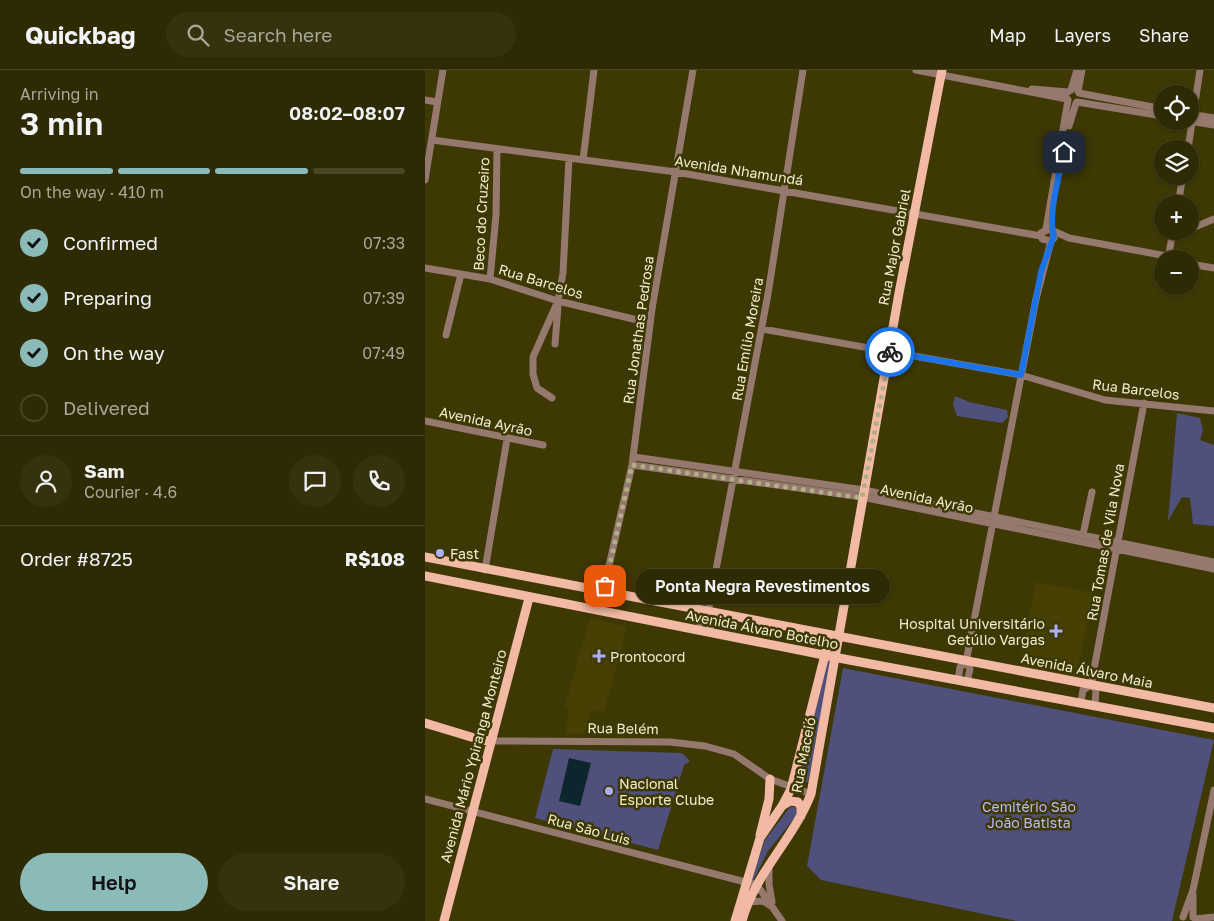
<!DOCTYPE html>
<meta charset="utf-8">
<style>
:root{--surface:#2e2a04;--page:#36320e;--text:#f1f3f6;--muted:#a7a79a;--line:#494626;--accent:#8bbbb9}
body{margin:0;font-family:"Golos Text",sans-serif;background:var(--page);color:var(--text);height:100vh;display:flex;flex-direction:column;font-size:19px;white-space:nowrap}
*{box-sizing:border-box;margin:0}
p{font-size:16px;color:var(--muted)}
.icon{flex:none;width:28px;height:28px;fill:none;stroke:currentColor;stroke-width:2;stroke-linecap:round;stroke-linejoin:round}
.map{position:relative;flex:1;overflow:hidden}
.side{display:flex;flex-direction:column;background:var(--surface);width:425px}
.side>*{flex:none}
.buttons{position:absolute;left:729px;top:15px;display:grid;gap:10px}
.buttons a{display:grid;place-items:center;width:45px;height:45px;border-radius:50%;background:var(--surface);box-shadow:0 1px 4px #0004,0 0 0 1px var(--line);font-size:25px}
.pin{position:absolute;display:grid;place-items:center;width:42px;height:42px;color:#fff;margin:-21px;border-radius:10px;box-shadow:0 2px 8px #0006}
.courier{position:absolute;display:grid;place-items:center;width:50px;height:50px;margin:-25px;border:4px solid #1a73e8;border-radius:50%;background:#fff;color:#222;box-shadow:0 1px 6px #0007}
.bubble{position:absolute;height:35px;border-radius:18px;background:var(--surface);box-shadow:0 1px 4px #0004,0 0 0 1px var(--line);font-size:16px;font-weight:600;line-height:35px;text-align:center}
.headline em{font-style:normal;font-weight:600}
.headline div{display:flex;flex-direction:column-reverse}
.headline{display:flex;align-items:center;justify-content:space-between;height:85px;padding:0 20px}
h1{font-size:32px;font-weight:600;line-height:38px}
.bar{display:grid;grid-template-columns:repeat(4,1fr);gap:8px 5px;align-content:center;height:60px;padding:0 20px}
.bar i{height:6px;border-radius:4px;background:var(--line)}
.bar .active{background:var(--accent)}
.bar p{grid-column:span 4}
.line{display:flex;align-items:center;gap:12px;padding:0 20px;border-top:1px solid var(--line)}
.line div{flex:1}
.round{display:grid;place-items:center;flex:none;width:52px;height:52px;border-radius:26px;background:var(--page)}
ol{padding:0 20px;list-style:none}
li{display:flex;align-items:center;gap:15px;height:55px}
li p{margin-inline-start:auto}
li .icon{padding:5px;border-radius:50%;background:var(--accent);color:#111;stroke-width:4}
li:last-child{color:var(--muted)}
li i{width:28px;height:28px;border:2px solid var(--line);border-radius:50%}
.action{display:flex;gap:10px;margin-top:auto;padding:10px 20px}
.action a{flex:1;height:58px;border-radius:30px;background:var(--accent);color:#111;font-size:20px;font-weight:600;line-height:58px;text-align:center}
.action a+a{background:var(--page);color:var(--text)}
header{display:flex;align-items:center;gap:30px;box-sizing:border-box;height:70px;padding:0 25px;background:var(--surface);border-bottom:1px solid var(--line)}
header strong{font-size:24px}
nav{display:flex;gap:28px;margin-inline-start:auto;font-size:18px}
.search{width:350px;height:45px;background:var(--page);display:flex;align-items:center;gap:12px;box-sizing:border-box;padding:0 18px;border-radius:28px;color:var(--muted);font-size:19px}
main{display:flex;flex:1;min-height:0}
.map>svg:first-child{display:block}
.built{fill:#474004}
.green{fill:#4f507b}
.water{fill:#0d252d}
.lines{fill:none;stroke-linecap:round;stroke-linejoin:round}
.minor{stroke:#95796e;stroke-width:7}
.major{stroke:#f2baa4;stroke-width:9}
.done{stroke:#b2ae88;stroke-width:5;stroke-dasharray:0 9}
.route{stroke:#1a73e8;stroke-width:6}
.poi-dot{fill:#adaffb;stroke:#3e3805;stroke-width:2}
.labels{text-anchor:middle;dominant-baseline:central;stroke-width:5;stroke-linejoin:round;paint-order:stroke}
.street-label{font-size:14px;fill:#f0edce;stroke:#3e3805}
.poi-label{font-size:14px;fill:#f0edce;stroke:#3e3805;text-anchor:start}
.park-label{font-size:14px;fill:#b7bafb;stroke:#3e3805}
</style>
<header>
<strong>Quickbag</strong>
<div class="search"><svg class="icon" aria-label="search" viewBox="0 0 24 24"><circle cx="10" cy="10" r="6"/><path d="M15 15l6 6"/></svg>Search here</div>
<nav><a>Map</a><a>Layers</a><a>Share</a></nav>
</header>
<main>
<section class="side">
<div class="headline"><div><h1>3 min</h1><p>Arriving in</p></div><em>08:02–08:07</em></div>
<div class="bar"><i class="active"></i><i class="active"></i><i class="active"></i><i></i><p>On the way · 410 m</p></div>
<ol>
<li><svg class="icon" aria-label="check" viewBox="0 0 24 24"><path d="M5 12l5 5 9-10"/></svg>Confirmed<p>07:33</p></li>
<li><svg class="icon" aria-label="check" viewBox="0 0 24 24"><path d="M5 12l5 5 9-10"/></svg>Preparing<p>07:39</p></li>
<li><svg class="icon" aria-label="check" viewBox="0 0 24 24"><path d="M5 12l5 5 9-10"/></svg>On the way<p>07:49</p></li>
<li><i></i>Delivered</li>
</ol>
<div class="line" style="height:90px"><a class="round"><svg class="icon" aria-label="person" viewBox="0 0 24 24"><circle cx="12" cy="8" r="4"/><path d="M4 21q1-7 8-7t8 7"/></svg></a><div><b>Sam</b><p>Courier · 4.6</p></div><a class="round"><svg class="icon" aria-label="chat" viewBox="0 0 24 24"><path d="M4 5h16v11H9l-5 4z"/></svg></a><a class="round"><svg class="icon" aria-label="phone" viewBox="0 0 24 24"><path d="M5 4h4l2 5-3 2q2 4 5 5l2-3 5 2v4C11 20 4 13 5 4z"/></svg></a></div>
<div class="line" style="height:65px"><div>Order #8725</div><b>R$108</b></div>
<div class="action"><a>Help</a><a>Share</a></div>
</section>
<div class="map">
<svg width="789" height="851" viewBox="0 0 789 851">
<rect width="100%" height="100%" fill="#3e3805"/>
<path class="built" d="M611 512 668 523 651 609 594 598Z
M165 548 202 557 179 642 166 639 159 664H141L144 640 140 634Z"/>
<path class="green" d="M530 326 544 332 582 340 583 347 577 353 532 346 528 335Z
M752 343 775 348 778 360 775 370 789 375V456L768 454 765 428 757 427 743 451Z
M403 589H406L383 712 374 713 373 710Z
M418 598 789 670 747 851H592L396 810 382 796Z
M128 679 257 683 265 691 259 695 233 780 110 748Z
M365 737H371L372 745 343 781 320 827 340 770Z"/>
<path class="water" d="M144 688 166 693 155 736 134 731Z"/>
<g class="lines">
<path class="minor" d="M491 0 642 29
M607 19 643 22
M646 20 652 0
M653 21 657 0
M654 23 738 39
M0 30 12 32
M652 32 738 46
M765 44 789 48
M765 51 789 55
M644 56 651 33
M7 70 251 102 616 166
M763 79 775 0
M158 90 169 0
M0 110 18 0
M753 134 758 106
M621 159 643 30
M765 159 789 149
M628 162 629 168 626 171 617 169 616 163 624 159 644 168 758 189
M748 164 759 161
M743 189 748 161
M765 194 789 198
M0 198 65 209 133 231 225 253
M65 209 71 145 72 80
M337 259 596 305 680 330 789 341
M21 265 36 204
M130 274 133 237
M127 328 112 318 108 304V287L133 231 138 203 144 88
M0 351 118 375
M209 387 439 420 789 492
M207 395 437 427 789 499
M658 465 667 422
M60 500 82 369
M178 522 207 395 227 239 268 0
M273 561 277 548 283 542
M286 563 284 537 343 224 378 0
M541 592 545 599 542 612
M533 610 535 597 541 592 611 229 626 171
M666 615 719 333
M666 615 671 620 670 634
M656 632 658 620 666 615
M66 671 245 672 280 676 309 684 345 709 386 724
M0 729 332 815 357 851
M344 796V814L347 832
M768 825V847
M323 832 338 831 346 836
M758 847 768 820 789 720
M770 849 789 847"/>
<path class="major" d="M0 487 789 638
M0 506 419 589 789 658
M0 653 56 670 66 671
M357 736 365 731 373 732 376 737V746
M335 765 344 729 345 709
M19 851 104 528
M310 851 335 768 357 736 366 719 405 565
M317 851C330 803 368 770 386 724L474 223 517 0"/>
</g>
<g class="lines">
<path class="done" d="M180 516 207 395 437 428 465 282"/>
<path class="route" d="M465 282 596 305 616 202 629 165C622 148 635 102 639 82"/>
</g>
<g class="poi-dot">
<circle cx="15" cy="483" r="5"/>
<path d="M628.5 553.5h5v5h5v5h-5v5h-5v-5h-5v-5h5z"/>
<path d="M171.5 578.5h5v5h5v5h-5v5h-5v-5h-5v-5h5z"/>
<circle cx="184" cy="721" r="5"/>
</g>
<g class="labels">
<g class="street-label">
<text transform="translate(314 100) rotate(9)">Avenida Nhamundá</text>
<text transform="translate(56 144) rotate(-87)">Beco do Cruzeiro</text>
<text transform="translate(469 177) rotate(-79)">Rua Major Gabriel</text>
<text transform="translate(116 211) rotate(17)">Rua Barcelos</text>
<text transform="translate(213 260) rotate(-82)">Rua Jonathas Pedrosa</text>
<text transform="translate(322 269) rotate(-80)">Rua Emílio Moreira</text>
<text transform="translate(711 319) rotate(7)">Rua Barcelos</text>
<text transform="translate(61 351) rotate(12)">Avenida Ayrão</text>
<text transform="translate(502 428) rotate(12)">Avenida Ayrão</text>
<text transform="translate(680 472) rotate(-80)">Rua Tomas de Vila Nova</text>
<text transform="translate(337 559) rotate(11)">Avenida Álvaro Botelho</text>
<text transform="translate(662 600) rotate(11)">Avenida Álvaro Maia</text>
<text transform="translate(198 658) rotate(1)">Rua Belém</text>
<text transform="translate(378 685) rotate(-79)">Rua Maceió</text>
<text transform="translate(48 686) rotate(-75)">Avenida Mário Ypiranga Monteiro</text>
<text transform="translate(164 759) rotate(15)">Rua São Luis</text>
</g>
<g class="poi-label">
<text x="25" y="483">Fast</text>
<text x="620" y="553" text-anchor="end">Hospital Universitário<tspan x="620" dy="16">Getúlio Vargas</tspan></text>
<text x="185" y="586">Prontocord</text>
<text x="194" y="713">Nacional<tspan x="194" dy="16">Esporte Clube</tspan></text>
</g>
<g class="park-label">
<text x="604" y="736">Cemitério São<tspan x="604" dy="16">João Batista</tspan></text>
</g>
</g>
</svg>
<div class="buttons">
<a><svg class="icon" aria-label="locate" viewBox="0 0 24 24"><circle cx="12" cy="12" r="6"/><path d="M12 2v4M12 18v4M2 12h4M18 12h4"/></svg></a>
<a><svg class="icon" aria-label="layers" viewBox="0 0 24 24"><path d="M12 4l9 5-9 5-9-5zM3 14l9 5 9-5"/></svg></a>
<a>+</a>
<a>−</a>
</div>
<div class="pin" style="left:180px;top:516px;background:#ea580c"><svg class="icon" aria-label="bag" viewBox="0 0 24 24"><path d="M5 8h14l-1 12H6zM9 8a3 3 0 0 1 6 0"/></svg></div>
<div class="pin" style="left:639px;top:82px;background:#1f2937"><svg class="icon" aria-label="home" viewBox="0 0 24 24"><path d="M3 11l9-7 9 7M6 9v11h12V9"/></svg></div>
<div class="courier" style="left:465px;top:282px"><svg class="icon" aria-label="bike" viewBox="0 0 24 24"><circle cx="6" cy="16" r="4"/><circle cx="18" cy="16" r="4"/><path d="M6 16l4-8h5l3 8M10 8l3 8H6M13 5h3"/></svg></div>
<div class="bubble" style="left:210px;top:499px;width:255px">Ponta Negra Revestimentos</div>
</div>
</main>
